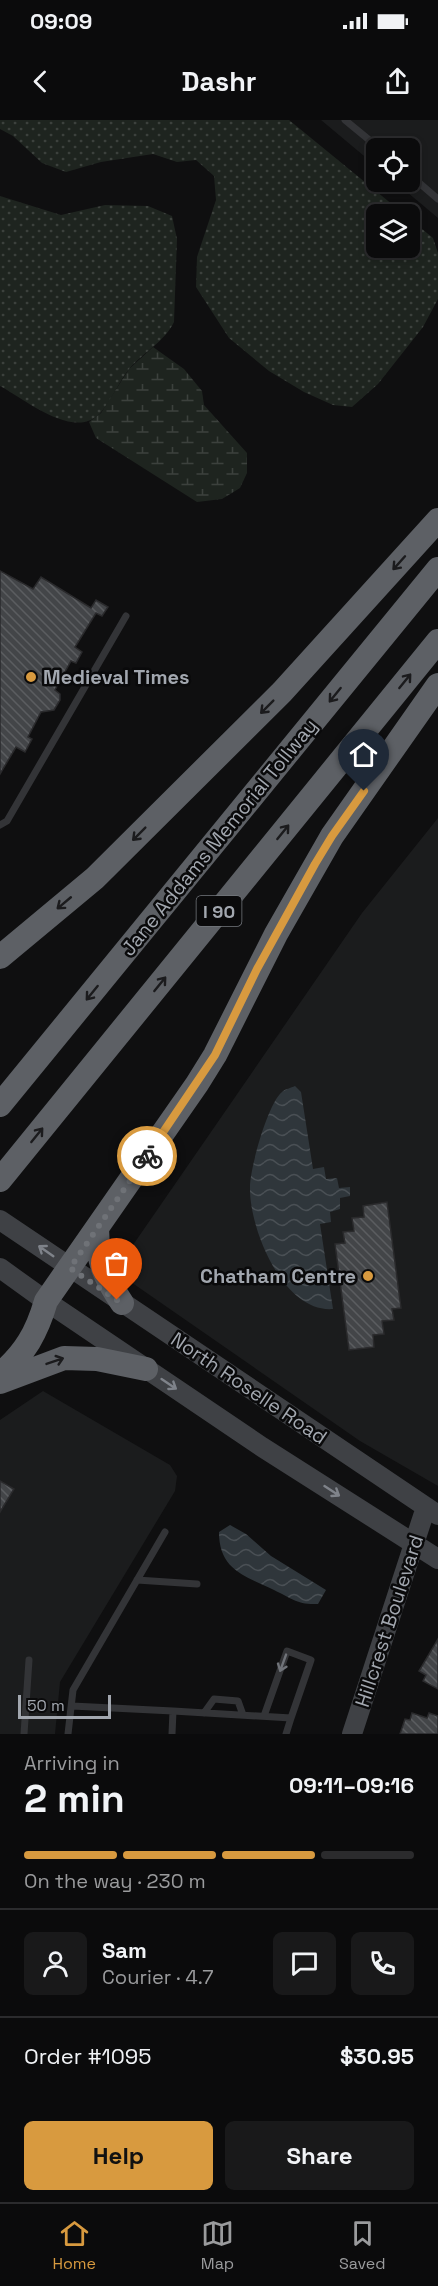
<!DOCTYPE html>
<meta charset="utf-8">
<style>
:root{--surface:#0b0b0c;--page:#19191a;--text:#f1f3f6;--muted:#9a9b9d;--line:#2b2b2d;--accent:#d89a3f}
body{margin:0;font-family:"Space Grotesk",sans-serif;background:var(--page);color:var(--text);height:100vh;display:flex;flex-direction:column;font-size:22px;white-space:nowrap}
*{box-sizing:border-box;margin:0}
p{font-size:20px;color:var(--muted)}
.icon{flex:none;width:33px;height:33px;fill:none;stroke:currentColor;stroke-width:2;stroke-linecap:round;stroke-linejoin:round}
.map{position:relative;height:1614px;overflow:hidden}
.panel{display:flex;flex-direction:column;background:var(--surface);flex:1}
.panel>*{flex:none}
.controls{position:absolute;left:366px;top:18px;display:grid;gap:12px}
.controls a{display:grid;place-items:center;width:54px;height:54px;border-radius:9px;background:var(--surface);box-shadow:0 3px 9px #0003,0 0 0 2px var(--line);font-size:30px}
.scale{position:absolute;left:18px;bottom:15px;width:93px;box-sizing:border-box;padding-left:6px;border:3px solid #a2a7af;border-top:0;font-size:16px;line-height:21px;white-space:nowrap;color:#a2a7af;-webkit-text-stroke:4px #0a0a0b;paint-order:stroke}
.pin{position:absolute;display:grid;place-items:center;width:51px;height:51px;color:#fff;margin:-62px -26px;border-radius:50% 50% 50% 0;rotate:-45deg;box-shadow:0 0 6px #0007}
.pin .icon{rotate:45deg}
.courier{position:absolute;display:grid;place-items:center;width:60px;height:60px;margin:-30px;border:4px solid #d89a3f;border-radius:50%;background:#fff;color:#222;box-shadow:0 2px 8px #0007}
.summary em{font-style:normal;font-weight:700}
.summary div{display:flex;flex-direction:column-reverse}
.summary{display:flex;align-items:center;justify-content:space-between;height:102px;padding:0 24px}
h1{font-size:39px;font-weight:700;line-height:45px}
.bar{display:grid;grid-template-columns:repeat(4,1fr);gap:9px 6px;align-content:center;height:72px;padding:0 24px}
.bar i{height:8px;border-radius:4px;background:var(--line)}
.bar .current{background:var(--accent)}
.bar p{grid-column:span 4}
.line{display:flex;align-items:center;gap:15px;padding:0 24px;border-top:2px solid var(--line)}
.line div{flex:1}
.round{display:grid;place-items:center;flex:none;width:63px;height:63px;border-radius:9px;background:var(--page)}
.primary-button{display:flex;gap:12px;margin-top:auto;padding:12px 24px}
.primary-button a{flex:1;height:69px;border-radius:9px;background:var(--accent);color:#111;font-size:24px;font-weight:700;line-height:69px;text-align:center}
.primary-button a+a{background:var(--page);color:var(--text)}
.status{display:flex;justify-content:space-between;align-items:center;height:42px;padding:0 30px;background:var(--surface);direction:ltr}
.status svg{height:16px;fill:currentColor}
header{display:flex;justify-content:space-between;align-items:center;height:78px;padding:0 24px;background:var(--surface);font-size:27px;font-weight:700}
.tabs{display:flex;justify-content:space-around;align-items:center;height:84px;border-top:2px solid var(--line);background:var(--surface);font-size:16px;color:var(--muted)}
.tabs a{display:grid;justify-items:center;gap:3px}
.tabs .current{color:var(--accent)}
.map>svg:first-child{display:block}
.built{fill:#1b1c1d}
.grass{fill:url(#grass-dots)}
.wetland{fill:url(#wetland-marsh)}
.water{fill:url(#water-waves)}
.building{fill:url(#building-back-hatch);stroke:#2a2a2c;stroke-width:1.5}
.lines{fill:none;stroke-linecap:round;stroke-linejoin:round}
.lane{stroke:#333437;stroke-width:7}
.secondary{stroke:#3f4145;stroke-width:20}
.highway{stroke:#5d6065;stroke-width:24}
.oneway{stroke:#1b1b1d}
.oneway2{stroke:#7f838a}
.oneway3{stroke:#707379}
.done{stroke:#6f7277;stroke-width:6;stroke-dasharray:0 10.8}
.route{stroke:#d89a3f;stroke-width:8}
.poi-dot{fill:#d89a3f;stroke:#0a0a0b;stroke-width:2}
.labels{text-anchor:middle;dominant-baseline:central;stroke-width:5;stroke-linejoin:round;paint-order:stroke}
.shield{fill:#0a0a0b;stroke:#74787e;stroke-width:1.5}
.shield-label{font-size:18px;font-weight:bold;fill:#a2a7af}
.poi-label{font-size:20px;font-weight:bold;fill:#a2a7af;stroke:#0a0a0b;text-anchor:start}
.street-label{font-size:20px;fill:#a2a7af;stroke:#0a0a0b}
</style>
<div class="status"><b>09:09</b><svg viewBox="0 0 49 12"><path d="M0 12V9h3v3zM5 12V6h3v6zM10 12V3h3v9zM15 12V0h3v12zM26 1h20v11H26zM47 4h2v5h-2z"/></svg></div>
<header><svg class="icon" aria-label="back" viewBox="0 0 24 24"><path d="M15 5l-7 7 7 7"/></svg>Dashr<svg class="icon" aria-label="share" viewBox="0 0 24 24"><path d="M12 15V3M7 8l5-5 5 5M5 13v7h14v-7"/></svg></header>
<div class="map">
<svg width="438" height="1614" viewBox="0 0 438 1614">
<defs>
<pattern id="grass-dots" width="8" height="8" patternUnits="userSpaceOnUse" patternTransform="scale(1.5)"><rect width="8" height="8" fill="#1e241f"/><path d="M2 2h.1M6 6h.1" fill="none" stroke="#3c413d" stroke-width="1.8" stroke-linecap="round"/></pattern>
<pattern id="wetland-marsh" width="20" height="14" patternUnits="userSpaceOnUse" patternTransform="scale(1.5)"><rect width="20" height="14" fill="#1e241f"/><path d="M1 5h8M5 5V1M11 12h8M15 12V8" fill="none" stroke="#3c413d"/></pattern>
<pattern id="water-waves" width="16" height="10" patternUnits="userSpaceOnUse" patternTransform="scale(1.5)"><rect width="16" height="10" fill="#2f363b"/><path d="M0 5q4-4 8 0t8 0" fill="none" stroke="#4a5055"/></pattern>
<pattern id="building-back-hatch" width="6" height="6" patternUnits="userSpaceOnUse" patternTransform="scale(1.5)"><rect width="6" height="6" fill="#434548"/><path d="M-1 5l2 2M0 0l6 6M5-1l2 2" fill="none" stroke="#5b5d60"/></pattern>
</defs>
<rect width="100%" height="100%" fill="#0f0f10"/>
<path class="built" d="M321 0H438V98L395 62H410V28H376V46Z
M438 698V1366L360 1321 115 1151 362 793Z
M43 1271 170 1345 177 1356 175 1371 60 1562 55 1614H0V1300Z"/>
<path class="grass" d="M0 0H289L404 94H376V128H410V99L433 118 438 133V179L423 207 378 264 352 287 333 285 304 272 269 251 229 218 196 167 197 137 216 80 214 56 196 40 177 42 153 34 101 42 66 52 42 43 13 16 0 9Z
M0 76 61 95 105 85 148 86 172 96 177 119 174 202C165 221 144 232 130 248 119 261 113 278 102 291 77 323 26 280 0 266Z"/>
<path class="wetland" d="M153 227 184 249 202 271 204 285 247 333V353L240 368 222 379 197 382 96 318 89 302 101 293 129 249Z"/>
<path class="water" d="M295 966 301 972 313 1049 324 1047 326 1059 337 1058 339 1068 350 1067V1076L340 1078V1089L330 1092 331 1102 320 1104 333 1189C283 1193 249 1108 250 1067 250 1048 268 983 282 972 285 969 291 968 295 966Z
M230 1405 246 1414 271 1436 326 1470 318 1484C297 1485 291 1478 274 1470 245 1456 219 1450 219 1412Z"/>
<path class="building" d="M0 451 33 469 41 457 91 488 96 480 108 487 102 496 96 493 75 527 82 532 76 543 71 541 55 570 60 574V580L54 590 41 592 28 617 32 619 25 632 16 627 0 654Z
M387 1082 401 1188 392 1189 394 1200 382 1201 384 1214 373 1215 374 1227 349 1230 335 1124 345 1123 343 1112 354 1111 352 1098 364 1097 363 1086Z
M0 1361 14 1369 0 1392Z
M438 1519V1569L423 1561 426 1555 419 1551Z
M412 1593 427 1598 429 1593 438 1596V1614H400L405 1599 410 1600Z"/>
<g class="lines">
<path class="lane" d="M345 0 379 28
M410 55 438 79
M0 705 7 701 126 496
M137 1460 197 1464
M72 1586 173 1591
M204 1593 214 1579 238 1581 243 1595
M264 1596 287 1531 311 1540 291 1598
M24 1614 29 1540
M68 1614 73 1570 165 1412
M172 1614 173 1591 291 1598 286 1614"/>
<path class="secondary" d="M0 1100 438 1395
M0 1148 46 1181 262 1327 438 1439
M352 1614 426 1387"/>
<path class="highway" d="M0 837 95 758 282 572 438 400
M0 985 438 449
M0 1060 438 521
M97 1108C98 1143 103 1154 122 1183
M0 1254C25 1234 37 1212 46 1181L197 964 215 935 276 814 332 716 438 565
M0 1262 64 1238 97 1239 146 1249"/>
</g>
<defs><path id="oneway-shaft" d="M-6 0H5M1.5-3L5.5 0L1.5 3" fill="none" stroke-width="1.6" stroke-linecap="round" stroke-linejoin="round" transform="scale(1.5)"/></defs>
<g class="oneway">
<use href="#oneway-shaft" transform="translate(399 443) rotate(132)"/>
<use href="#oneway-shaft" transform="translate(405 561) rotate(-51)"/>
<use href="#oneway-shaft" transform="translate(335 575) rotate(129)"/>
<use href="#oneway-shaft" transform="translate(267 587) rotate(135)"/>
<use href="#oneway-shaft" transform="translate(283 712) rotate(-51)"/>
<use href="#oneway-shaft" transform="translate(139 714) rotate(135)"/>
<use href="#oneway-shaft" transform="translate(64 783) rotate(140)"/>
<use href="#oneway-shaft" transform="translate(160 864) rotate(-51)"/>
<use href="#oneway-shaft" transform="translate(92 873) rotate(129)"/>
<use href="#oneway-shaft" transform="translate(37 1015) rotate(-51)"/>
<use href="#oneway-shaft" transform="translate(55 1241) rotate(-19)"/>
</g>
<g class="oneway2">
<use href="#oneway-shaft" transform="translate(46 1131) rotate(-145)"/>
<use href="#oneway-shaft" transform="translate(169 1264) rotate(34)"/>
<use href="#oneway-shaft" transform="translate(332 1371) rotate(33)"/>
</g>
<use class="oneway3" href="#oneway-shaft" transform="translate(283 1543) rotate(110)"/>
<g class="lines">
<path class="done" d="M117 1180 70 1148 147 1036"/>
<path class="route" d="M147 1036 215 935 257 849 315 744 332 716 364 671"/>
</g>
<g class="poi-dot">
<circle cx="31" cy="557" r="6"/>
<circle cx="368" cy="1156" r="6"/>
</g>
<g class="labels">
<rect class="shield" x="196.5" y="776" width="45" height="30" rx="4.5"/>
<g class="shield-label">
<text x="219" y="791">I 90</text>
</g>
<g class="poi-label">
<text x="43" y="557">Medieval Times</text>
<text x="356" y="1156" text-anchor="end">Chatham Centre</text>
</g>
<g class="street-label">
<text transform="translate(219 717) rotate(-51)">Jane Addams Memorial Tollway</text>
<text transform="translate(249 1268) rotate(34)">North Roselle Road</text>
<text transform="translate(389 1501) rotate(-72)">Hillcrest Boulevard</text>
</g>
</g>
</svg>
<div class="controls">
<a><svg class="icon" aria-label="locate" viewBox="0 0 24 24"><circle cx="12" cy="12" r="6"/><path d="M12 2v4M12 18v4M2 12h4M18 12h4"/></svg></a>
<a><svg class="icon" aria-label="layers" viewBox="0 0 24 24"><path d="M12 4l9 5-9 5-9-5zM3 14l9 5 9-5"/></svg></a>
</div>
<div class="scale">50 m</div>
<div class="pin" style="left:117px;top:1180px;background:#ea580c"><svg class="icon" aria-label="bag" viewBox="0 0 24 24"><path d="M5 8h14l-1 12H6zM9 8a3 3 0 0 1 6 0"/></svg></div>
<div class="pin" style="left:364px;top:671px;background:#1f2937"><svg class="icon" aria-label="home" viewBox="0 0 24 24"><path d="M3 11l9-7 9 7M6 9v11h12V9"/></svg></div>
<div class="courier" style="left:147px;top:1036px"><svg class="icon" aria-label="bike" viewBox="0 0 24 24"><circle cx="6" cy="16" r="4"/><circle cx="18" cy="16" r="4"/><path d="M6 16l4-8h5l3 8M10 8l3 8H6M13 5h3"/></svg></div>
</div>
<section class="panel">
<div class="summary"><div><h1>2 min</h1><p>Arriving in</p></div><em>09:11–09:16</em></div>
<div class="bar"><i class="current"></i><i class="current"></i><i class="current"></i><i></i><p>On the way · 230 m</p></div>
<div class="line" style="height:108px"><a class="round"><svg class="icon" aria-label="person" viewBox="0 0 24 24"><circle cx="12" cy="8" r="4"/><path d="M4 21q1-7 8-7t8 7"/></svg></a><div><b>Sam</b><p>Courier · 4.7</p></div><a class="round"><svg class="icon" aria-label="chat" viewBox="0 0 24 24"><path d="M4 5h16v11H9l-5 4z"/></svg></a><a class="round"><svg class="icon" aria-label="phone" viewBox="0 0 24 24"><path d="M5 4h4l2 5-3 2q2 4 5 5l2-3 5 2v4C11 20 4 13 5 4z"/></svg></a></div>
<div class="line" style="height:78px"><div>Order #1095</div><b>$30.95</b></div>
<div class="primary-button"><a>Help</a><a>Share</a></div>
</section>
<nav class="tabs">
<a class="current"><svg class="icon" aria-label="home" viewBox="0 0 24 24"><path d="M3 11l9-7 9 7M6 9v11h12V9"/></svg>Home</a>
<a><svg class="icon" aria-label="map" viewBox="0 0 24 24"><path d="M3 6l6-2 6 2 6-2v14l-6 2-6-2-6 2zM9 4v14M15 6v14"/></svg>Map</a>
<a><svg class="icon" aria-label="saved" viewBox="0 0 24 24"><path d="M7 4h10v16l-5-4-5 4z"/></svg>Saved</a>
</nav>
